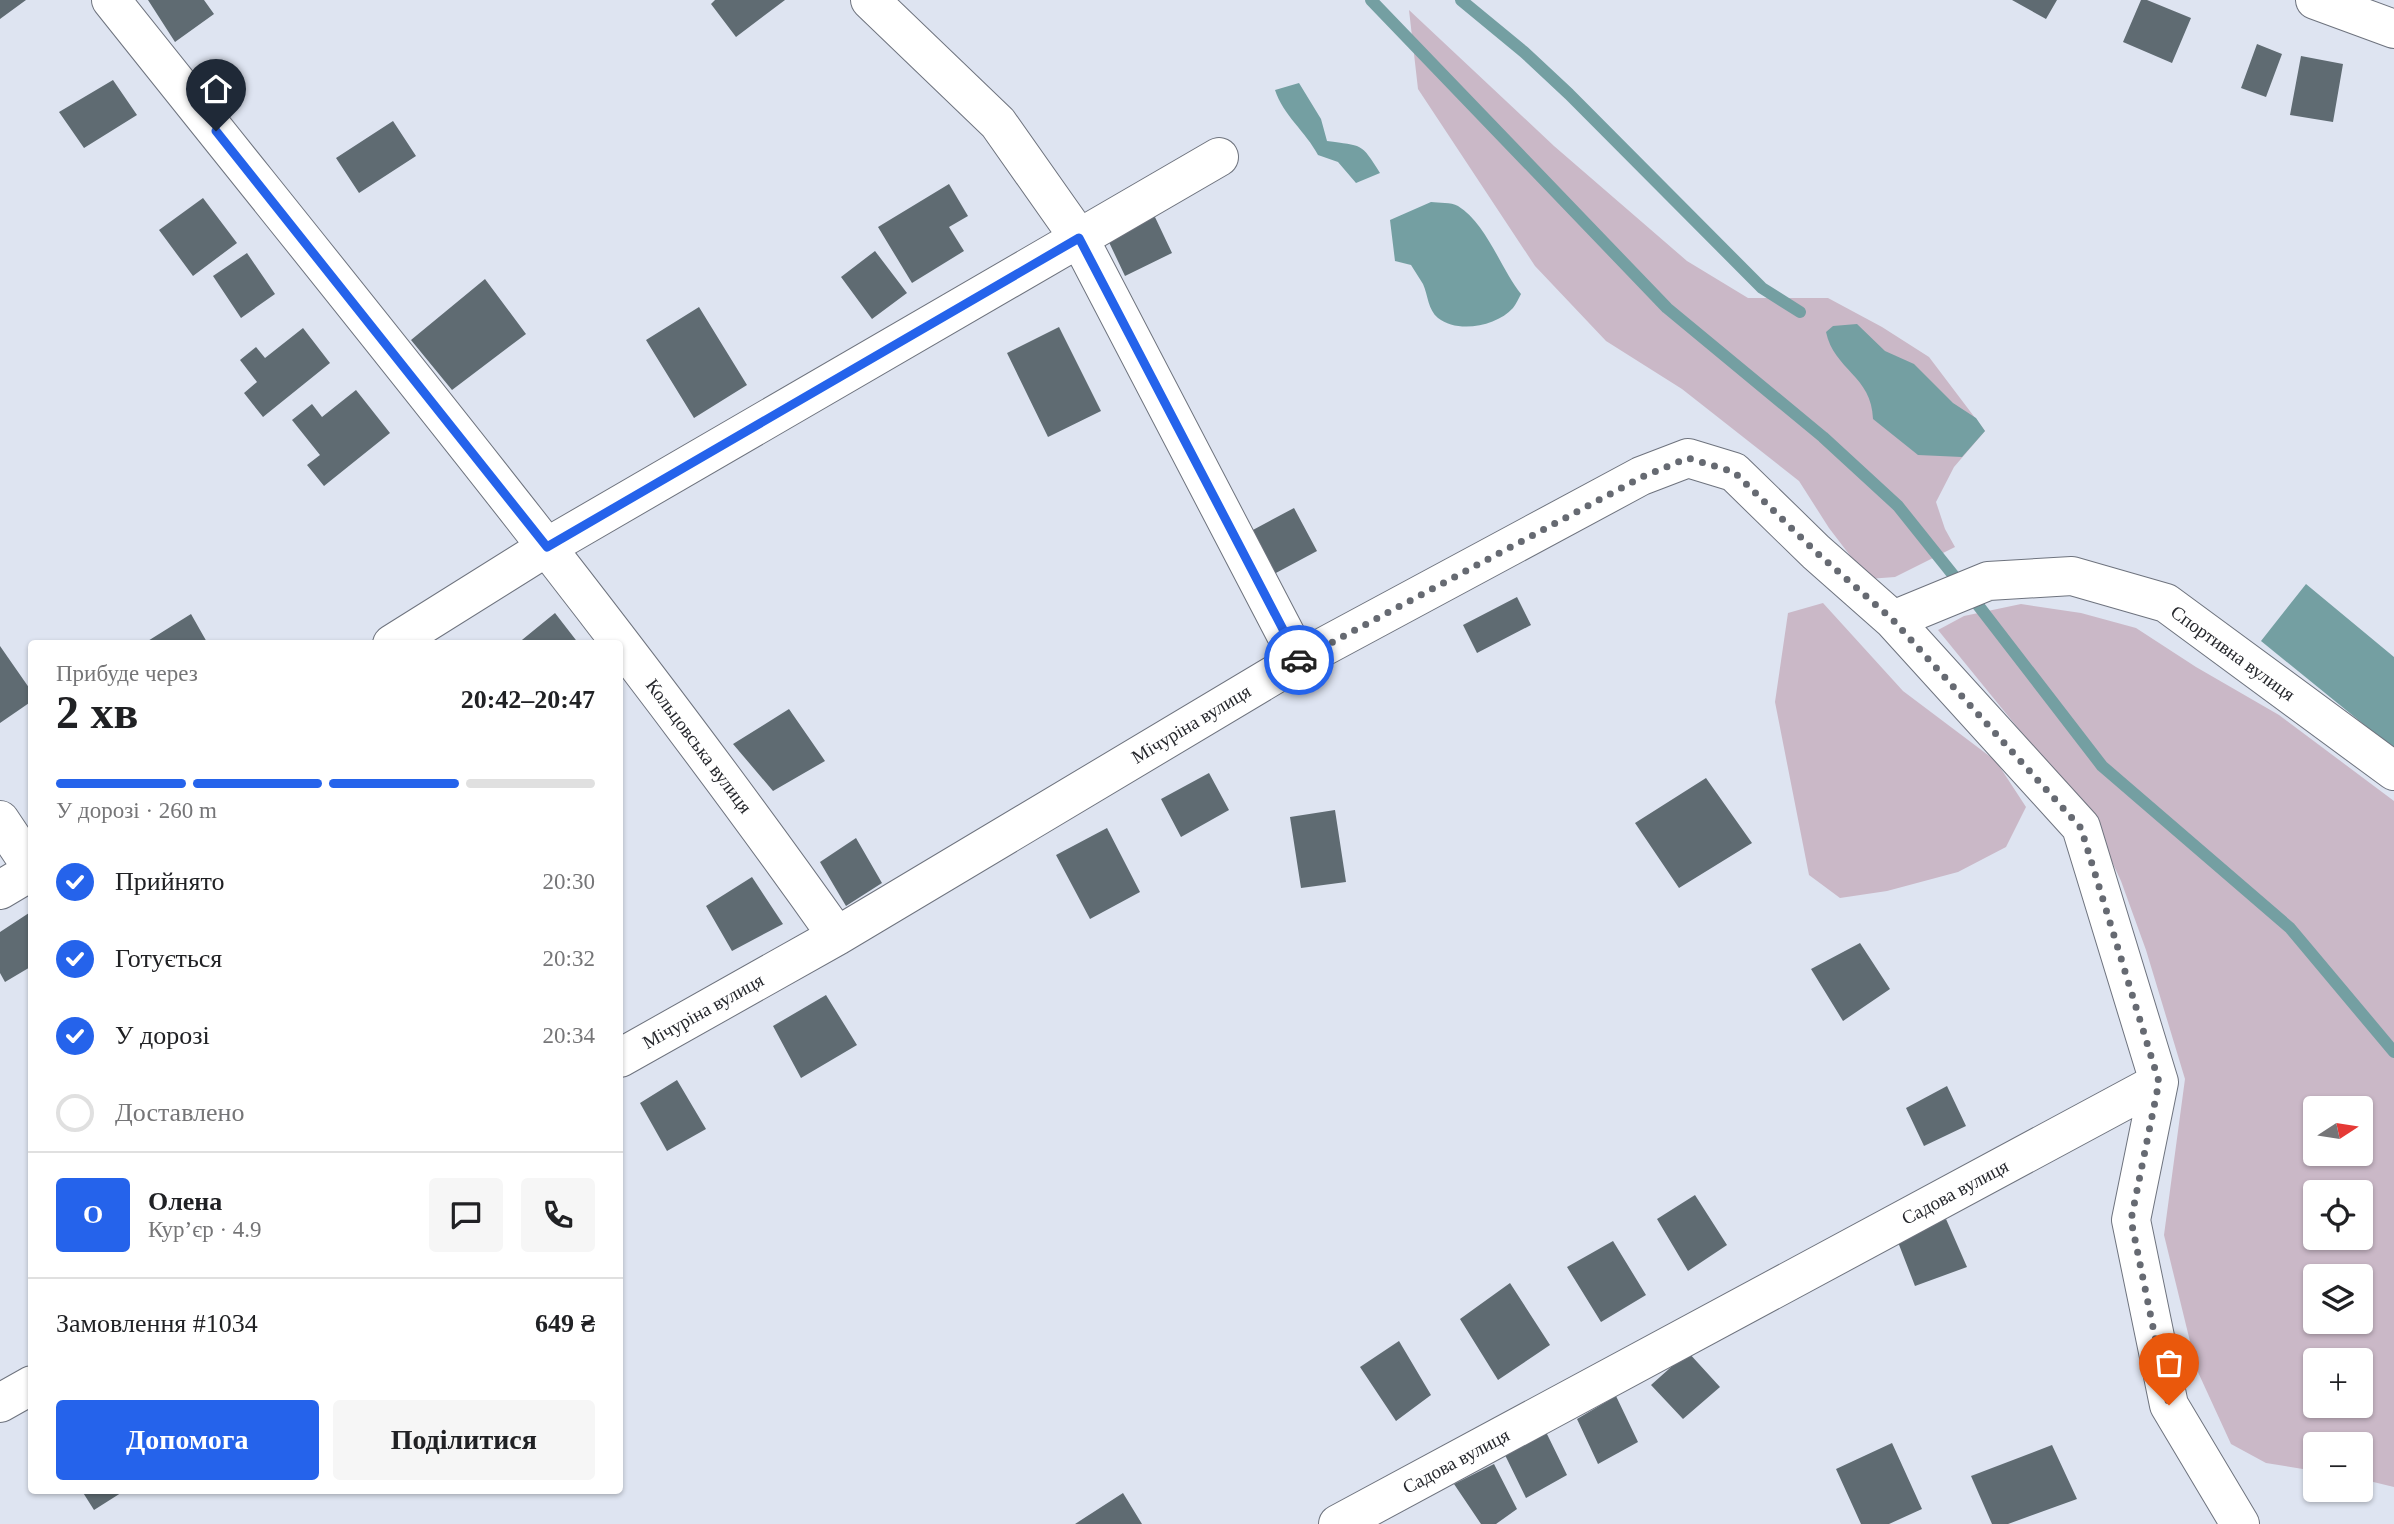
<!DOCTYPE html>
<html lang="uk">
<meta charset="utf-8">
<style>
:root{--surface:#fff;--page:#f6f6f6;--text:#202124;--muted:#757577;--line:#e0e0e0;--accent:#2563eb}
body{margin:0;font-family:"Times New Roman",serif;background:var(--page);color:var(--text);height:100vh;display:flex;flex-direction:column;font-size:26px;white-space:nowrap}
*{box-sizing:border-box;margin:0}
p{font-size:23px;color:var(--muted)}
.icon{flex:none;width:38px;height:38px;fill:none;stroke:currentColor;stroke-width:2;stroke-linecap:round;stroke-linejoin:round}
.map{position:relative;flex:1;overflow:hidden}
.drawer{position:absolute;left:28px;top:640px;width:595px;height:854px;display:flex;flex-direction:column;background:var(--surface);border-radius:7px;box-shadow:0 2px 5px #0004}
.drawer>*{flex:none}
.needle{width:46px;rotate:78deg}
.tools{position:absolute;left:2303px;top:1096px;display:grid;gap:14px}
.tools a{display:grid;place-items:center;width:70px;height:70px;border-radius:7px;background:var(--surface);box-shadow:0 2px 5px #0004;font-size:35px}
.pin{position:absolute;display:grid;place-items:center;width:60px;height:60px;color:#fff;margin:-72px -30px;border-radius:50% 50% 50% 0;rotate:-45deg;box-shadow:0 0 7px #0007}
.pin .icon{rotate:45deg}
.courier{position:absolute;display:grid;place-items:center;width:70px;height:70px;margin:-35px;border:5px solid #2563eb;border-radius:50%;background:#fff;color:#222;box-shadow:0 2px 9px #0007}
.overview em{font-style:normal;font-weight:700}
.overview div{display:flex;flex-direction:column-reverse}
.overview{display:flex;align-items:center;justify-content:space-between;height:119px;padding:0 28px}
h1{font-size:46px;font-weight:700;line-height:52px}
.bar{display:grid;grid-template-columns:repeat(4,1fr);gap:10px 7px;align-content:center;height:84px;padding:0 28px}
.bar i{height:9px;border-radius:5px;background:var(--line)}
.bar .selected{background:var(--accent)}
.bar p{grid-column:span 4}
.line{display:flex;align-items:center;gap:18px;padding:0 28px;border-top:2px solid var(--line)}
.line div{flex:1}
.round{display:grid;place-items:center;flex:none;width:74px;height:74px;border-radius:7px;background:var(--page)}
ol{padding:0 28px;list-style:none}
li{display:flex;align-items:center;gap:21px;height:77px}
li p{margin-inline-start:auto}
li .icon{padding:7px;border-radius:50%;background:var(--accent);color:#fff;stroke-width:4}
li:last-child{color:var(--muted)}
li i{width:38px;height:38px;border:4px solid var(--line);border-radius:50%}
.action{display:flex;gap:14px;margin-top:auto;padding:14px 28px}
.action a{flex:1;height:80px;border-radius:7px;background:var(--accent);color:#fff;font-size:28px;font-weight:700;line-height:80px;text-align:center}
.action a+a{background:var(--page);color:var(--text)}
.map>svg:first-child{display:block}
.green{fill:#cab8c7;fill-rule:evenodd}
.water{fill:#749fa2}
.lines{fill:none;stroke-linecap:round;stroke-linejoin:round}
.stream{stroke:#749fa2;stroke-width:12}
.building{fill:#5f6b72}
.minor-casing{stroke:#6e737e;stroke-width:40}
.minor{stroke:#fff;stroke-width:38}
.done{stroke:#666a72;stroke-width:7;stroke-dasharray:0 12.6}
.route{stroke:#2563eb;stroke-width:9}
.labels{text-anchor:middle;dominant-baseline:central;stroke-width:7;stroke-linejoin:round;paint-order:stroke}
.street-label{font-size:19px;fill:#26282d;stroke:#fff}
</style>
<div class="map">
<svg width="2394" height="1524" viewBox="0 0 2394 1524">
<rect width="100%" height="100%" fill="#dee4f1"/>
<path class="green" d="M1409 10 1554 146 1687 261 1748 298H1828L1882 327 1929 357 1985 431 1954 467 1936 502 1945 529 1955 547 1895 577 1868 579 1829 528 1799 481 1682 389 1606 341 1535 266 1418 89Z
M1823 603 1903 691 1996 761 2026 807 2006 847 1958 872 1887 891 1840 898 1809 875 1775 702 1788 613Z
M2021 604 2081 613 2136 628 2196 667 2279 715 2394 801V1487L2361 1479V1444H2315V1471L2266 1463 2231 1444 2197 1370 2164 1235 2185 1079 2146 950 2121 881 2092 819 1938 630 1964 616ZM2315 1108H2361V1153H2315ZM2315 1192H2361V1237H2315ZM2315 1276H2361V1321H2315ZM2315 1360H2361V1405H2315Z"/>
<path class="water" d="M1299 83 1321 119 1327 141C1362 146 1361 142 1380 173L1356 183 1338 162 1318 155C1306 132 1283 115 1275 90Z
M1431 202C1439 203 1451 202 1458 206 1486 223 1501 269 1521 294 1519 298 1516 304 1513 308 1497 326 1458 334 1438 318 1428 310 1428 295 1423 284 1419 278 1415 271 1411 265L1395 261 1390 220Z
M1857 324 1885 351 1914 364 1953 403 1976 418 1985 431 1962 457 1918 455 1873 419C1872 376 1834 370 1826 332L1833 326Z
M2306 584 2394 657V749L2261 641Z"/>
<g class="lines">
<path class="stream" d="M1371 0 1667 308 1823 437 1898 506 1958 581
M1461 0 1524 52 1569 94 1762 288 1800 312
M1971 596 2102 766 2290 928 2394 1052"/>
</g>
<path class="building" d="M0 0H26L0 19Z
M148 0H204L214 14 175 42Z
M715 0H785L736 37 711 4Z
M2012 0H2057L2046 19Z
M2141 0H2147L2191 18 2172 63 2123 42Z
M2257 44 2282 54 2266 97 2241 88Z
M2301 56 2343 64 2333 122 2290 115Z
M113 80 137 115 84 148 59 112Z
M393 121 416 156 359 193 336 158Z
M949 184 968 216 949 227 964 251 912 283 878 227Z
M203 198 237 243 193 276 159 230Z
M1154 215 1172 253 1125 276 1107 238Z
M875 251 907 293 872 319 841 277Z
M247 253 275 294 241 318 213 276Z
M485 279 526 334 452 390 411 340Z
M699 307 747 385 694 418 646 340Z
M1059 327 1101 411 1048 437 1007 353Z
M303 328 330 363 263 417 244 393 257 382 240 360 256 347 265 358Z
M356 390 390 433 324 486 307 465 320 455 292 420 312 404 322 417Z
M1294 508 1317 551 1274 574 1251 531Z
M1517 597 1531 625 1477 653 1463 625Z
M555 613 579 644H517Z
M191 614 208 644H143Z
M0 646 32 692V701L0 723Z
M789 709 825 761 773 791 733 744Z
M1209 773 1229 810 1181 837 1161 799Z
M1706 778 1752 843 1679 888 1635 823Z
M1335 810 1346 882 1301 888 1290 817Z
M1107 828 1140 892 1090 919 1056 855Z
M856 838 882 883 846 906 820 862Z
M752 877 783 924 732 951 706 906Z
M32 911V966L5 982 0 973V932Z
M1860 943 1890 989 1843 1021 1811 969Z
M826 995 857 1045 801 1078 773 1026Z
M677 1080 706 1129 667 1151 640 1103Z
M1947 1086 1966 1126 1924 1146 1906 1108Z
M1695 1195 1727 1245 1688 1271 1657 1219Z
M1946 1219 1967 1267 1915 1286 1896 1237Z
M1613 1241 1646 1295 1601 1322 1567 1267Z
M1510 1283 1550 1345 1498 1380 1460 1319Z
M1399 1341 1431 1395 1396 1421 1360 1367Z
M1688 1352 1720 1387 1683 1419 1651 1385Z
M1616 1396 1638 1442 1598 1464 1577 1419Z
M1546 1432 1567 1475 1526 1498 1505 1455Z
M1892 1443 1922 1509 1889 1524H1861L1836 1469Z
M2052 1445 2077 1499 2008 1524H1992L1971 1476Z
M1494 1464 1517 1509 1496 1524H1481L1454 1484Z
M82 1491H124L94 1510Z
M1123 1493 1142 1524H1075Z"/>
<g class="lines">
<g class="minor-casing">
<path id="minor" d="M111 0C357 309 609 614 837 936
M870 0 998 123 1079 238 1299 660
M2315 0 2394 29
M1893 620 1988 581 2072 576 2166 603 2394 771
M392 644 547 547 1219 157
M0 820 32 868
M0 890 32 871
M620 1058 837 936 1299 660 1641 476 1688 458 1734 472 1816 552 1893 620 2081 827 2159 1082
M0 1403 32 1385
M1338 1524 2159 1082 2131 1220 2169 1405 2240 1524"/>
</g>
<use href="#minor" class="minor"/>
</g>
<g class="lines">
<path class="done" d="M1299 660 1642 477 1688 458 1734 472 1816 552 1893 620 2081 828 2159 1082 2131 1220 2169 1405"/>
<path class="route" d="M216 131 547 547 1079 238 1299 660"/>
</g>
<g class="labels">
<g class="street-label">
<text transform="translate(2233 653) rotate(36)">Спортивна вулиця</text>
<text transform="translate(1191 724) rotate(-31)">Мічуріна вулиця</text>
<text transform="translate(699 746) rotate(53)">Кольцовська вулиця</text>
<text transform="translate(703 1011) rotate(-29)">Мічуріна вулиця</text>
<text transform="translate(1955 1192) rotate(-28)">Садова вулиця</text>
<text transform="translate(1456 1461) rotate(-28)">Садова вулиця</text>
</g>
</g>
</svg>
<div class="tools">
<a><svg class="needle" viewBox="-14 -14 28 28"><path d="M0-13l5 13h-10z" fill="#e53935"/><path d="M0 13l5-13h-10z" fill="#757577"/></svg></a>
<a><svg class="icon" aria-label="locate" viewBox="0 0 24 24"><circle cx="12" cy="12" r="6"/><path d="M12 2v4M12 18v4M2 12h4M18 12h4"/></svg></a>
<a><svg class="icon" aria-label="layers" viewBox="0 0 24 24"><path d="M12 4l9 5-9 5-9-5zM3 14l9 5 9-5"/></svg></a>
<a>+</a>
<a>−</a>
</div>
<div class="pin" style="left:2169px;top:1405px;background:#ea580c"><svg class="icon" aria-label="bag" viewBox="0 0 24 24"><path d="M5 8h14l-1 12H6zM9 8a3 3 0 0 1 6 0"/></svg></div>
<div class="pin" style="left:216px;top:131px;background:#1f2937"><svg class="icon" aria-label="home" viewBox="0 0 24 24"><path d="M3 11l9-7 9 7M6 9v11h12V9"/></svg></div>
<div class="courier" style="left:1299px;top:660px"><svg class="icon" aria-label="car" viewBox="0 0 24 24"><path d="M5 17H2v-5l4-1 3-4h7l3 4 3 1v5h-3M9 17h6M6 11h13"/><circle cx="7" cy="17" r="2"/><circle cx="17" cy="17" r="2"/></svg></div>
<section class="drawer">
<div class="overview"><div><h1>2 хв</h1><p>Прибуде через</p></div><em>20:42–20:47</em></div>
<div class="bar"><i class="selected"></i><i class="selected"></i><i class="selected"></i><i></i><p>У дорозі · 260 m</p></div>
<ol>
<li><svg class="icon" aria-label="check" viewBox="0 0 24 24"><path d="M5 12l5 5 9-10"/></svg>Прийнято<p>20:30</p></li>
<li><svg class="icon" aria-label="check" viewBox="0 0 24 24"><path d="M5 12l5 5 9-10"/></svg>Готується<p>20:32</p></li>
<li><svg class="icon" aria-label="check" viewBox="0 0 24 24"><path d="M5 12l5 5 9-10"/></svg>У дорозі<p>20:34</p></li>
<li><i></i>Доставлено</li>
</ol>
<div class="line" style="height:126px"><b class="round" style="background:var(--accent);color:#fff">О</b><div><b>Олена</b><p>Кур’єр · 4.9</p></div><a class="round"><svg class="icon" aria-label="chat" viewBox="0 0 24 24"><path d="M4 5h16v11H9l-5 4z"/></svg></a><a class="round"><svg class="icon" aria-label="phone" viewBox="0 0 24 24"><path d="M5 4h4l2 5-3 2q2 4 5 5l2-3 5 2v4C11 20 4 13 5 4z"/></svg></a></div>
<div class="line" style="height:91px"><div>Замовлення #1034</div><b>649 ₴</b></div>
<div class="action"><a>Допомога</a><a>Поділитися</a></div>
</section>
</div>
